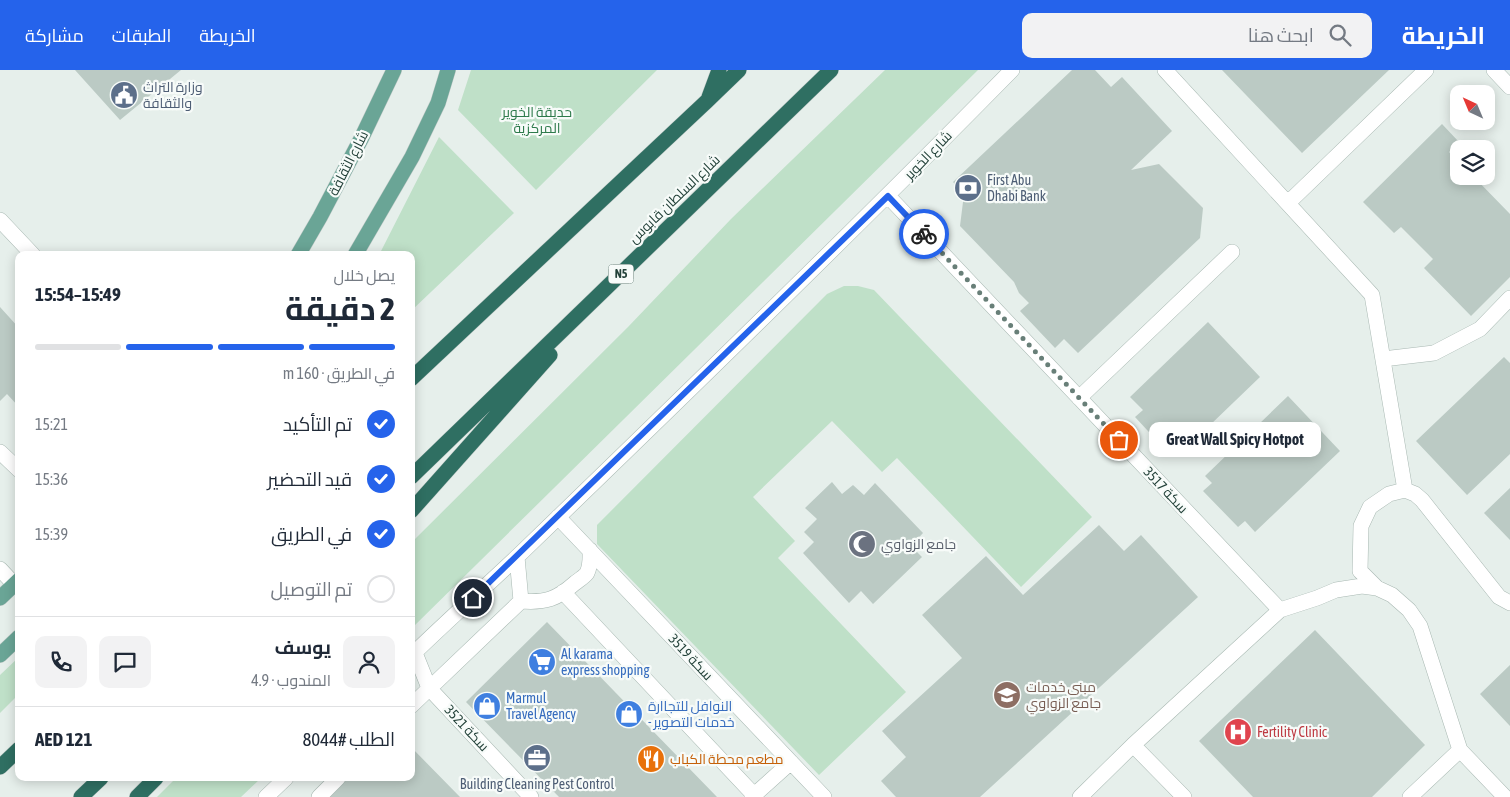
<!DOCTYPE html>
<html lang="ar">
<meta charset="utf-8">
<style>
:root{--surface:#fff;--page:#f2f2f3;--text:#1f2937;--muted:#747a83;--line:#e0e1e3;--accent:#2563eb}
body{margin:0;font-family:"Asap Condensed",Cairo,sans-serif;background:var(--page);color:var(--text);direction:rtl;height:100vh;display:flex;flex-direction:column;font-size:19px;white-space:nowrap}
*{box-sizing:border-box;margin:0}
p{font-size:16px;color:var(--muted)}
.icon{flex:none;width:28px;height:28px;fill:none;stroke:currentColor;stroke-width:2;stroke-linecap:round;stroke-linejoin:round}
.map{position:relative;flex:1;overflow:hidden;direction:ltr}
.panel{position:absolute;left:15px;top:181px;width:400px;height:530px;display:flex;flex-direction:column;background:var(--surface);border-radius:10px;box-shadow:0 2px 12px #0003;direction:rtl}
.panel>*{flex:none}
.needle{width:32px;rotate:316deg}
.tools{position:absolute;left:1450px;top:15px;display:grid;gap:10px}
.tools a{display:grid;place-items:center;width:45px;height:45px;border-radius:10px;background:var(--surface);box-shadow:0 2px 12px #0003;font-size:25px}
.pin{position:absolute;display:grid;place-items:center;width:42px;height:42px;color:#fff;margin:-21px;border:2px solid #fff;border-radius:50%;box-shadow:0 1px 5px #0007}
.courier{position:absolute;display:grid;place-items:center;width:50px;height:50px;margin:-25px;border:4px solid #2563eb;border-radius:50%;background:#fff;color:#222;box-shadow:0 1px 6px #0007}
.bubble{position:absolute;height:35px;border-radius:10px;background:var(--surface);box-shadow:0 2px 12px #0003;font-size:16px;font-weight:700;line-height:35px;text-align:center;direction:rtl}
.head em{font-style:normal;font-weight:700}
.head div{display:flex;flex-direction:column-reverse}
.head{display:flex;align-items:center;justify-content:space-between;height:85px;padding:0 20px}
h1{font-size:32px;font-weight:700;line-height:38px}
.bar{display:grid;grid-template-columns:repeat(4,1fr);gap:8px 5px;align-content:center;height:60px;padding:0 20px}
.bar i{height:6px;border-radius:4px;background:var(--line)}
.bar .current{background:var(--accent)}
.bar p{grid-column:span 4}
.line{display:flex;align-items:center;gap:12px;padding:0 20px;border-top:1px solid var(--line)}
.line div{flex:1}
.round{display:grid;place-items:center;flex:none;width:52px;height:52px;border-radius:10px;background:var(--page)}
ol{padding:0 20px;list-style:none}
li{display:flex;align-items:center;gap:15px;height:55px}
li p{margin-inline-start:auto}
li .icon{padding:5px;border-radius:50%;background:var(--accent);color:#fff;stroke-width:4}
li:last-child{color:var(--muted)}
li i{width:28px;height:28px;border:2px solid var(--line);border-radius:50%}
header{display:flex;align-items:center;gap:30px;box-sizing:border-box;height:70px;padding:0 25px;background:var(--accent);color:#fff}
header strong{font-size:24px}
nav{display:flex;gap:28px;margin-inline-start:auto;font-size:18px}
.search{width:350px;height:45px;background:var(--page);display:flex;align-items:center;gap:12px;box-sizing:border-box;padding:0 18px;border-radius:10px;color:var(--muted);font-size:19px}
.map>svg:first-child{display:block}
.green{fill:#bfe0c8}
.building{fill:#bbcac4}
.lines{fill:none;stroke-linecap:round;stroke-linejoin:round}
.minor-casing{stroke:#a8b8b2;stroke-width:16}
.major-casing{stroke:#c2cac8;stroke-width:16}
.highway-casing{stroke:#c2cac8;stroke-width:16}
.minor{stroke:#fff;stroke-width:15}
.major{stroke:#6aa596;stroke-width:15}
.highway{stroke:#2f6f62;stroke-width:15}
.done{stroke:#687f78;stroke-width:5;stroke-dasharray:0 9}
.route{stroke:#2563eb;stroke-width:6}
.labels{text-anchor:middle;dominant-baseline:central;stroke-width:4.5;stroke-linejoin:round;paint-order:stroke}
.shield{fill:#f7fbf9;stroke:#637a73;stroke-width:1}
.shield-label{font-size:12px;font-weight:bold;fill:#24423a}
.service-label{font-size:14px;fill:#4e5e75;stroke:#f7fbf9;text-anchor:start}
.park-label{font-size:14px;fill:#2d7a4b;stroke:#f7fbf9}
.street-label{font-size:14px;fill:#24423a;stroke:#f7fbf9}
.worship-label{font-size:14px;fill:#5b616d;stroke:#f7fbf9;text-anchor:start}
.shop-label{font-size:14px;fill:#366cbe;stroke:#f7fbf9;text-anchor:start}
.education-label{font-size:14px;fill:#785e54;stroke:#f7fbf9;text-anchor:start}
.health-label{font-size:14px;fill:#be3a42;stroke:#f7fbf9;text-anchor:start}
.food-label{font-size:14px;fill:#c56008;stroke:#f7fbf9;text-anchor:start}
</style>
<header>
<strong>الخريطة</strong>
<div class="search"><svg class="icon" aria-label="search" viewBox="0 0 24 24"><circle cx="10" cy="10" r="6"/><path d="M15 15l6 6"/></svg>ابحث هنا</div>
<nav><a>الخريطة</a><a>الطبقات</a><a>مشاركة</a></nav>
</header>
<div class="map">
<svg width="1510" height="727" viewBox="0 0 1510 727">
<rect width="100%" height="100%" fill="#e6efeb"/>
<path class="green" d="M471 0H657L536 120 458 40Z
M885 0H978L411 559V473L628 257 731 149Z
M439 67 514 143 411 241V185H379Z
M844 216H858L874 220 1092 447 1021 517 897 388 882 402 832 351 753 427 795 471 778 488 906 622 819 705 597 474V455L827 224Z
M19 587V624L0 643V605Z
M176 708H261L241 727H157Z"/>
<path class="building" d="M75 0H181L120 50Z
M1072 0H1095L1111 17 1122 7 1172 61 1131 100 1159 94 1203 138 1200 168 1078 283 1064 269 1055 278 1020 241 1029 233 1019 223 1014 212 960 156 964 124 953 112Z
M1222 0H1389L1302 83Z
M1442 54 1459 72 1449 82 1459 92V106H1473L1510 144V207L1471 246 1424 198 1433 189 1401 157 1394 163 1363 132Z
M0 237 19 258V337L7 324 0 331Z
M1208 252 1260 307 1183 381 1169 366 1160 374 1135 347 1143 340 1130 327Z
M1504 287 1510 293V384L1467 425 1416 371Z
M1288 326 1340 381 1255 462 1245 451 1238 457 1203 421 1212 413 1205 406Z
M832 412 842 424 853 415 864 425 875 413 923 463 911 476 922 487 873 534 861 521 849 533 803 483 814 472 804 462 817 449 805 438Z
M1510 418V470L1484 443Z
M1099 455 1124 481 1141 465 1198 527 980 727H896L881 711 906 687 882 661 962 588 922 545 986 486 1023 525Z
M547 552 717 727H559L466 632Z
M1315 560 1425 675 1372 727H1253L1199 671Z
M1510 595V656L1480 624Z
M411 677 460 727H327L347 708H411Z"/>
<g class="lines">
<g class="minor-casing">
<path id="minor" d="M1165 0 1372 225 1405 420
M1494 0 1510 17
M888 126 1280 540
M1288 133 1426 0
M0 150 33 185
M1383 289 1434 283 1480 259 1510 228
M1079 328 1232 182
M0 382 19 400
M558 447 824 727
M0 499 14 514
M1360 501 1377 518 1392 525 1409 540 1420 556 1460 680 1505 727
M1360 501 1361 456 1370 437 1389 424 1405 420 1415 424 1422 430 1499 527 1510 533
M563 522 754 725
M521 531C546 533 557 529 575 513 579 510 584 507 587 503 591 495 590 488 590 480
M415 583 429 618 531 727
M411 586C447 551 483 519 519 485 685 325 851 164 1012 0
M411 636 521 531 517 487
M1133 675 1184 727
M266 727 286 708
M319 727 338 708
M752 727 791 692
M1080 727 1133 675 1280 540 1317 528 1336 520 1362 516 1377 518
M1410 727 1460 680"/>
</g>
<g class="major-casing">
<path id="major" d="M298 185 320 147 361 69 394 0
M355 185 412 87 438 33 448 0
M0 528 19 510
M0 585 19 567"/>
</g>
<g class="highway-casing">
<path id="highway" d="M709 27 719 0
M411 309 707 31 739 0
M411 407 831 0
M411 441 550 285
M0 697 19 679
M81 727 101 708
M137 727 156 708"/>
</g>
<use href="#minor" class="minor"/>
<use href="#major" class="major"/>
<use href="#highway" class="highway"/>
</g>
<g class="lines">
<path class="done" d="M924 164 1119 370"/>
<path class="route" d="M473 528 888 126 924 164"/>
</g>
<defs>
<g id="civic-disc" transform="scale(1.4375)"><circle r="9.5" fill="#5c6f8a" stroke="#f7fbf9"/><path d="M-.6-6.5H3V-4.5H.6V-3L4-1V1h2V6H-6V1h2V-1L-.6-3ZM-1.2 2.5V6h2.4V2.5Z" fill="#fff"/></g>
<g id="bank-disc" transform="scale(1.4375)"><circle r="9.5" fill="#5c6f8a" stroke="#f7fbf9"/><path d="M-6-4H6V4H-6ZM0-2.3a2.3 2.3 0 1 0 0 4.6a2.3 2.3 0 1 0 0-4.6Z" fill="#fff"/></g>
<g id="mosque-disc" transform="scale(1.4375)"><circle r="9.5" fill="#6b7280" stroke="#f7fbf9"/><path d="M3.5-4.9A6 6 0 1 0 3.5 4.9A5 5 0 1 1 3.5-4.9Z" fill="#fff"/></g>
<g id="supermarket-disc" transform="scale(1.4375)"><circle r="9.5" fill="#3f7fe0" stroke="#f7fbf9"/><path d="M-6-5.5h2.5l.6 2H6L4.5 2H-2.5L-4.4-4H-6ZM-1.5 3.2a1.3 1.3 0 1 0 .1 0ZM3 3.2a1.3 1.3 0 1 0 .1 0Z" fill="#fff"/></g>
<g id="university-disc" transform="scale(1.4375)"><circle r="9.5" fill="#8d6e63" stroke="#f7fbf9"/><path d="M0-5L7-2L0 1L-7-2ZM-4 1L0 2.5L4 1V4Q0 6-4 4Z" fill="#fff"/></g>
<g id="shop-disc" transform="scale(1.4375)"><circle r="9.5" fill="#3f7fe0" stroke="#f7fbf9"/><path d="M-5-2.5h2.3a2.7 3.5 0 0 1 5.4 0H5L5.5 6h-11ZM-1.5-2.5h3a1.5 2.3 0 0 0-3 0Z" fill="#fff"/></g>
<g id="hospital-disc" transform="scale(1.4375)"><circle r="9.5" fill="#e0444e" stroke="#f7fbf9"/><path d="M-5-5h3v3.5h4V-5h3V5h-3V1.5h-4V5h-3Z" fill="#fff"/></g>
<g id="office-disc" transform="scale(1.4375)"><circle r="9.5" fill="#5c6f8a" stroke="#f7fbf9"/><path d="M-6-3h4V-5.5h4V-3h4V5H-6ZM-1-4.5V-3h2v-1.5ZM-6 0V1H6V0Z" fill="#fff"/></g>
<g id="restaurant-disc" transform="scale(1.4375)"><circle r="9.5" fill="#e8710a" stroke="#f7fbf9"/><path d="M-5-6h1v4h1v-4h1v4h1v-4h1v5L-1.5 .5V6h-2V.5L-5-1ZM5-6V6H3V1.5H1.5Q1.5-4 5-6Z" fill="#fff"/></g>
</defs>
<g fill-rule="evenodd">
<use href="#civic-disc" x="124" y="25"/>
<use href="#bank-disc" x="968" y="118"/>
<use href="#mosque-disc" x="862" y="474"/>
<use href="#supermarket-disc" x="542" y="592"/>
<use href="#university-disc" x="1007" y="625"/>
<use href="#shop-disc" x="487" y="636"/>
<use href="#shop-disc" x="629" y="644"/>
<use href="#hospital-disc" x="1238" y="662"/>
<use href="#office-disc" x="537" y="688"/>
<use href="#restaurant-disc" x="651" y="689"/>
</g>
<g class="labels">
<rect class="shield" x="608.5" y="194.5" width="25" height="19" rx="4"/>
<g class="shield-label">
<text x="621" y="204">N5</text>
</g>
<g class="service-label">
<text x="143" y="17">وزارة التراث<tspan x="143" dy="16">والثقافة</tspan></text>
<text x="987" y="110">First Abu<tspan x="987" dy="16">Dhabi Bank</tspan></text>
<text x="537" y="714" text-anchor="middle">Building Cleaning Pest Control</text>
</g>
<g class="park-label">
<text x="537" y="42">حديقة الخوير<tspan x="537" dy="16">المركزية</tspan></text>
</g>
<g class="street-label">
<text transform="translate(928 85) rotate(-46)">شارع الخوير</text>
<text transform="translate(348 93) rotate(-63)">شارع الثقافة</text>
<text transform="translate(674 129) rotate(-44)">شارع السلطان قابوس</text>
<text transform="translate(1166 420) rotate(47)">سكة 3517</text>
<text transform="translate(691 587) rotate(47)">سكة 3519</text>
<text transform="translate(467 658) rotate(47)">سكة 3521</text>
</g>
<g class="worship-label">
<text x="881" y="474">جامع الزواوي</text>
</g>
<g class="shop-label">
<text x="561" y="584">Al karama<tspan x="561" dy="16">express shopping</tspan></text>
<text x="506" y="628">Marmul<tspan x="506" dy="16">Travel Agency</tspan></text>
<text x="648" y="636">النوافل للتجاارة<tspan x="648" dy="16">- خدمات التصوير</tspan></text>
</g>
<g class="education-label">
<text x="1026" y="617">مبنى خدمات<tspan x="1026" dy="16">جامع الزواوي</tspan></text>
</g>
<g class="health-label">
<text x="1257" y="662">Fertility Clinic</text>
</g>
<g class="food-label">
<text x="670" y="689">مطعم محطة الكباب</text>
</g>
</g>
</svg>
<div class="tools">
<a><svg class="needle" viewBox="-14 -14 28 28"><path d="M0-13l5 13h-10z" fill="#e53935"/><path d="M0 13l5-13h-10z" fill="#747a83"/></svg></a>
<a><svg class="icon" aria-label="layers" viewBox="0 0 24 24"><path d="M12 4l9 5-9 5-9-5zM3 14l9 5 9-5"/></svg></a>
</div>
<div class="pin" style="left:1119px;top:370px;background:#ea580c"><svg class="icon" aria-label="bag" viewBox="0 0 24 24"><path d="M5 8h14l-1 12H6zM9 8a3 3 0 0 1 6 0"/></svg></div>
<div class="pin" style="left:473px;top:528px;background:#1f2937"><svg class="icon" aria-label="home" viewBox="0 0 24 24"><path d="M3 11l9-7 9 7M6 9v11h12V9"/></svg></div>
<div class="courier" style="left:924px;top:164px"><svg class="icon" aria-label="bike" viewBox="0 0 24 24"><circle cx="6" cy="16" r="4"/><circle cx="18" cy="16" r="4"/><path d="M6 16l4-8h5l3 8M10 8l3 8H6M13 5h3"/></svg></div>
<div class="bubble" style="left:1149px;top:352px;width:172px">Great Wall Spicy Hotpot</div>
<section class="panel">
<div class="head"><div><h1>2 دقيقة</h1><p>يصل خلال</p></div><em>15:49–15:54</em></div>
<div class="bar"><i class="current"></i><i class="current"></i><i class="current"></i><i></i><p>في الطريق · 160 m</p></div>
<ol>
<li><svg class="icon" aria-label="check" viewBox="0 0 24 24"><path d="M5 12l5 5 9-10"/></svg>تم التأكيد<p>15:21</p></li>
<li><svg class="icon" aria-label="check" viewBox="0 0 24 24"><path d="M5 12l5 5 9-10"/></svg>قيد التحضير<p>15:36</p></li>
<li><svg class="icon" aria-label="check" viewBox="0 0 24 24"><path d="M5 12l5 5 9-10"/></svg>في الطريق<p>15:39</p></li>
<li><i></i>تم التوصيل</li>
</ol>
<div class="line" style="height:90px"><a class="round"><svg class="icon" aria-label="person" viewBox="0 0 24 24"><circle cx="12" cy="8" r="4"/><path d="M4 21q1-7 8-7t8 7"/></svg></a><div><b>يوسف</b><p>المندوب · 4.9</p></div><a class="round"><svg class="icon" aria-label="chat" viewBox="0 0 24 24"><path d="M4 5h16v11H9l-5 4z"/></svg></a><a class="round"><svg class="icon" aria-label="phone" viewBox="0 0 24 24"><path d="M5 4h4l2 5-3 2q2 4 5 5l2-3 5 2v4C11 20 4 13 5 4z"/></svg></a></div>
<div class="line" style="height:65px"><div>الطلب #8044</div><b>AED 121</b></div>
</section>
</div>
